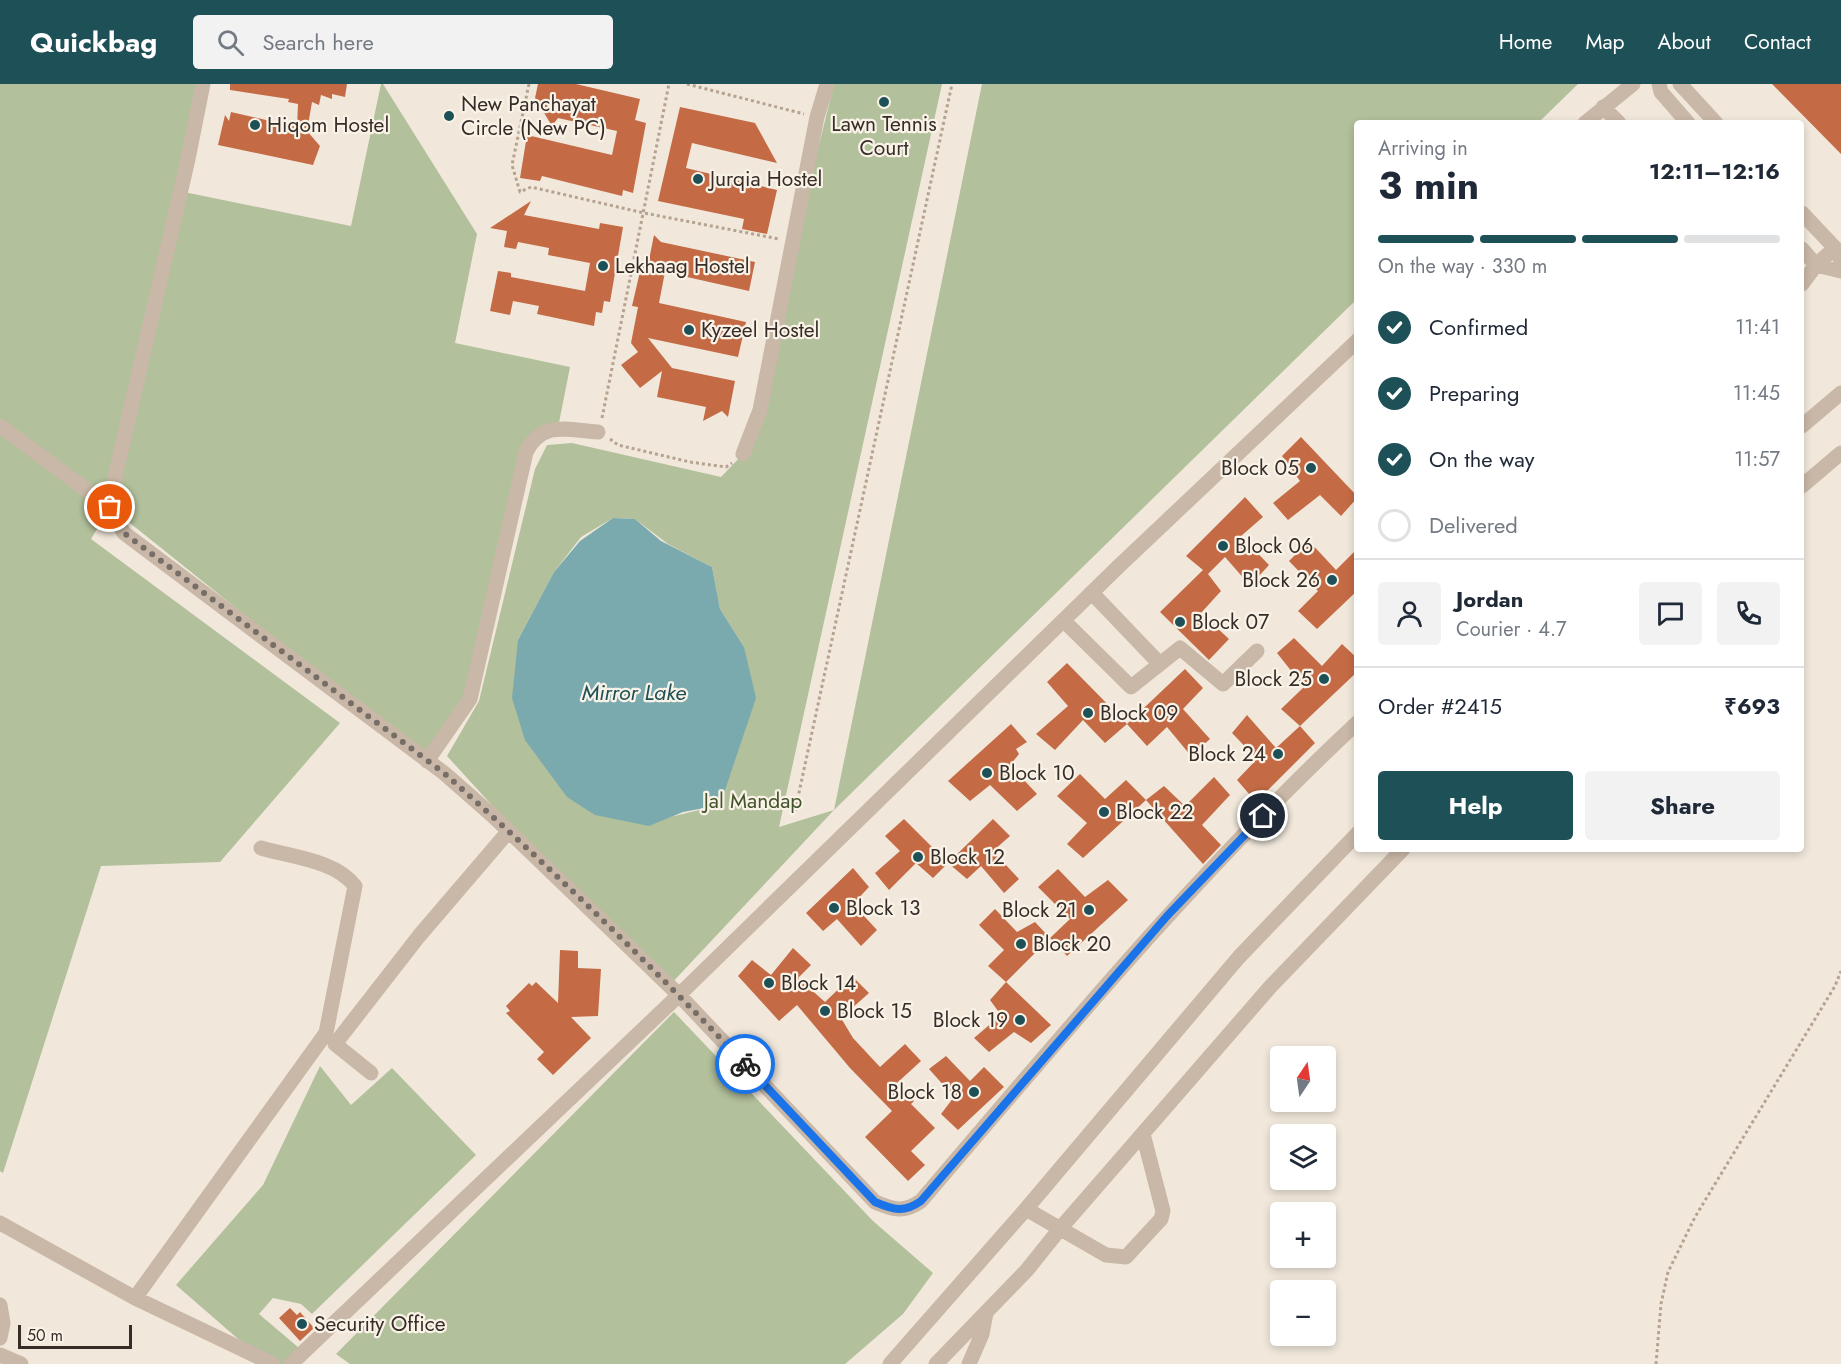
<!DOCTYPE html>
<meta charset="utf-8">
<style>
:root{--surface:#fff;--page:#f2f2f3;--text:#1f2937;--muted:#747a83;--line:#e0e1e3;--accent:#1e5057}
body{margin:0;font-family:Jost,sans-serif;background:var(--page);color:var(--text);height:100vh;display:flex;flex-direction:column;font-size:22px;white-space:nowrap}
*{box-sizing:border-box;margin:0}
p{font-size:20px;color:var(--muted)}
.icon{flex:none;width:33px;height:33px;fill:none;stroke:currentColor;stroke-width:2;stroke-linecap:round;stroke-linejoin:round}
.map{position:relative;flex:1;overflow:hidden}
.panel{position:absolute;left:1354px;top:36px;width:450px;height:732px;display:flex;flex-direction:column;background:var(--surface);border-radius:6px;box-shadow:0 3px 9px #0003}
.panel>*{flex:none}
.needle{width:39px;rotate:13deg}
.fabs{position:absolute;left:1270px;top:962px;display:grid;gap:12px}
.fabs a{display:grid;place-items:center;width:66px;height:66px;border-radius:6px;background:var(--surface);box-shadow:0 3px 9px #0003;font-size:30px}
.scale{position:absolute;left:18px;bottom:15px;width:114px;box-sizing:border-box;padding-left:6px;border:3px solid #362d28;border-top:0;font-size:16px;line-height:21px;white-space:nowrap;color:#362d28;-webkit-text-stroke:4px #f9f2e7;paint-order:stroke}
.pin{position:absolute;display:grid;place-items:center;width:51px;height:51px;color:#fff;margin:-26px;border:3px solid #fff;border-radius:50%;box-shadow:0 2px 6px #0007}
.courier{position:absolute;display:grid;place-items:center;width:60px;height:60px;margin:-30px;border:4px solid #1a73e8;border-radius:50%;background:#fff;color:#222;box-shadow:0 2px 8px #0007}
.summary em{font-style:normal;font-weight:700}
.summary div{display:flex;flex-direction:column-reverse}
.summary{display:flex;align-items:center;justify-content:space-between;height:102px;padding:0 24px}
h1{font-size:39px;font-weight:700;line-height:45px}
.bar{display:grid;grid-template-columns:repeat(4,1fr);gap:9px 6px;align-content:center;height:72px;padding:0 24px}
.bar i{height:8px;border-radius:4px;background:var(--line)}
.bar .current{background:var(--accent)}
.bar p{grid-column:span 4}
.line{display:flex;align-items:center;gap:15px;padding:0 24px;border-top:2px solid var(--line)}
.line div{flex:1}
.round{display:grid;place-items:center;flex:none;width:63px;height:63px;border-radius:6px;background:var(--page)}
ol{padding:0 24px;list-style:none}
li{display:flex;align-items:center;gap:18px;height:66px}
li p{margin-inline-start:auto}
li .icon{padding:6px;border-radius:50%;background:var(--accent);color:#fff;stroke-width:4}
li:last-child{color:var(--muted)}
li i{width:33px;height:33px;border:3px solid var(--line);border-radius:50%}
.primary-button{display:flex;gap:12px;margin-top:auto;padding:12px 24px}
.primary-button a{flex:1;height:69px;border-radius:6px;background:var(--accent);color:#fff;font-size:24px;font-weight:700;line-height:69px;text-align:center}
.primary-button a+a{background:var(--page);color:var(--text)}
header{display:flex;align-items:center;gap:36px;box-sizing:border-box;height:84px;padding:0 30px;background:var(--accent);color:#fff}
header strong{font-size:28px}
nav{display:flex;gap:33px;margin-inline-start:auto;font-size:21px}
.search{width:420px;height:54px;background:var(--page);display:flex;align-items:center;gap:15px;box-sizing:border-box;padding:0 21px;border-radius:6px;color:var(--muted);font-size:22px}
.map>svg:first-child{display:block}
.green{fill:#b2c09b;fill-rule:evenodd}
.water{fill:#7aa9ae}
.building{fill:#c46b46}
.lines{fill:none;stroke-linecap:round;stroke-linejoin:round}
.path{stroke:#b5a291;stroke-width:3;stroke-dasharray:3 3;stroke-linecap:butt}
.minor{stroke:#c9b8a7;stroke-width:15}
.done{stroke:#776e67;stroke-width:6;stroke-dasharray:0 10.8}
.route{stroke:#1a73e8;stroke-width:8}
.poi-dot{fill:#1e5057;stroke:#f9f2e7;stroke-width:2}
.labels{text-anchor:middle;dominant-baseline:central;stroke-width:4.5;stroke-linejoin:round;paint-order:stroke}
.poi-label{font-size:21px;fill:#362d28;stroke:#f9f2e7;text-anchor:start}
.park-label{font-size:21px;fill:#43542c;stroke:#f9f2e7}
.water-label{font-size:22px;font-style:italic;fill:#1e5057;stroke:#f9f2e7}
</style>
<header>
<strong>Quickbag</strong>
<div class="search"><svg class="icon" aria-label="search" viewBox="0 0 24 24"><circle cx="10" cy="10" r="6"/><path d="M15 15l6 6"/></svg>Search here</div>
<nav><a>Home</a><a>Map</a><a>About</a><a>Contact</a></nav>
</header>
<div class="map">
<svg width="1841" height="1280" viewBox="0 0 1841 1280">
<rect width="100%" height="100%" fill="#f1e8db"/>
<path class="green" d="M0 0H196L179 107 351 142 381 0H383L477 150 455 259 570 283 557 349 526 368 465 625 427 677 110 423 91 455 340 639 220 778 101 782 3 1089 0 1087Z
M834 0H942L779 743 834 726 982 0H1578L1538 39H1358L1357 215 834 726 669 902 574 811 447 672 479 617 535 385 547 361 572 359 721 393 743 370ZM613 434 635 435 668 460 712 483 720 525 744 563 720 721 641 740 518 556 554 488 581 453Z
M674 928 873 1137 933 1189 903 1230 845 1280H350L336 1270Z
M320 982 351 1021 392 984 476 1071 312 1230 301 1220 273 1214 259 1230 299 1264 284 1280H267L176 1201 263 1101Z"/>
<path class="water" d="M613 434 635 435 661 457 712 483 720 525 744 563 756 614 720 721 683 728 649 742 595 731 567 713 525 656 512 614 518 556 554 488 580 457Z"/>
<path class="building" d="M230 0H347L345 13 332 10V15L321 11 319 21 312 18 307 47 320 62 313 81 218 61 225 31 229 37 231 28 297 43 298 20 288 18 289 15 230 6Z
M538 0H576L640 15 635 36 646 39 633 109 623 106 622 112 542 92 540 97 520 94 527 51 612 71 617 47 558 34 552 42 535 14Z
M1772 0H1841V70Z
M680 23 755 39 777 79 692 59 686 84 777 106 767 150 742 145 744 135 658 117Z
M531 117 524 131 599 145 600 139 623 143 610 218 604 217 602 229 596 228 594 242 537 230 539 222 513 217 510 231 490 227 498 187 511 189V193L585 207 590 179 548 171 549 164 518 158 516 165 504 163 507 147 490 144Z
M654 151 661 158 755 178 749 207 665 188 659 219 746 238 738 273 648 254 672 284 735 297 728 333 722 327 703 337 706 323 657 313 662 287 640 304 621 281 638 268 631 259 638 223 632 222 642 179 648 181Z
M1301 353 1358 413 1341 432 1320 411 1288 436 1273 419 1300 397 1282 372Z
M1245 413 1263 433 1241 452 1269 481 1259 492 1255 488 1246 497 1225 473 1208 490 1221 507 1201 529 1229 555 1209 576 1160 528 1203 486 1186 472Z
M1309 457 1336 486 1358 464V506L1317 545 1298 527 1318 507 1289 477Z
M1294 554 1322 582 1342 560 1358 575V587L1300 642 1281 625 1304 603 1277 569Z
M1067 579 1127 640 1105 659 1083 636 1055 666 1036 650 1068 622 1047 598Z
M1185 585 1203 604 1183 625 1210 655 1191 672 1167 643 1147 662 1127 640Z
M1247 631 1276 664 1300 642 1315 659 1256 718 1237 696 1257 675 1232 649Z
M1011 640 1027 658 1016 665 1019 670 1010 681 1037 710 1017 727 990 701 970 717 948 697Z
M1080 690 1105 715 1126 696 1146 716 1083 774 1067 760 1087 739 1057 712Z
M1214 693 1230 711 1202 741 1221 761 1203 780 1146 716 1164 702 1185 722Z
M904 735 948 779 933 794 916 779 889 806 875 789 900 767 885 752Z
M993 735 1010 752 993 767 1019 795 1004 809 981 782 967 795 948 779Z
M853 784 869 803 853 820 877 846 861 862 837 835 823 847 806 829Z
M1058 785 1085 813 1108 796 1128 816 1067 872 1050 854 1070 835 1038 803Z
M995 825 1017 848 1035 838 1050 854 1006 898 988 882 1004 866 979 841Z
M793 864 811 881 798 894 825 918 852 892 869 909 841 934 853 954 880 983 905 960 921 977 897 999 914 1017 911 1020 935 1044 911 1067 925 1081 908 1097 865 1053 892 1027 850 984 797 921 779 937 738 892 752 876 771 891Z
M560 866 578 867V884L601 885 598 932 571 933 591 954 553 991 537 975 544 968 506 929 510 927 506 922 529 899 532 902 536 898 558 919Z
M1006 898 1051 941 1031 959 1014 948 989 968 974 954 1001 931 990 916Z
M946 972 970 997 984 983 1004 1003 958 1046 941 1030 954 1013 929 985Z
M290 1224 297 1231 300 1228 314 1244 300 1257 279 1234Z"/>
<g class="lines">
<path class="path" d="M529 0 512 81 520 108 531 103 644 129 779 155
M687 0 804 30
M602 334 669 0
M610 355 618 361 690 378 726 383 732 379
M795 727 952 0
M1656 1280 1661 1220 1668 1188 1695 1133 1835 902 1841 887"/>
<path class="minor" d="M203 0 188 75 117 384C112 414 106 421 124 449L444 689 493 732 679 911 291 1280
M1659 0 1661 8 1688 39
M1680 0 1716 39
M1603 23 1619 39
M1585 39 1633 0
M1802 129 1835 164 1841 176
M1802 165 1816 181 1841 187
M1802 200 1816 181 1835 164
M1358 256 1119 482 679 911 875 1118C894 1126 904 1129 921 1117 1061 953 1200 785 1358 638
M0 342 110 423
M1802 342 1841 309
M743 370 760 326 817 33 827 0
M1802 402 1841 369
M1092 509 1159 579
M1064 537 1131 603 1180 564 1223 600 1257 567
M427 677 470 615 526 368C543 336 567 346 598 348
M371 989 335 960 419 852 508 748
M1026 1125 1106 1171 1126 1173 1161 1135 1163 1127 1143 1050
M0 1139 135 1214 273 1280
M135 1214 326 949 355 802C335 776 291 773 261 764
M0 1221 3 1239 0 1254
M0 1271 21 1280
M890 1280 1026 1125 1239 873 1358 749
M936 1280 1027 1186 1059 1146 1271 902 1403 765
M969 1280 982 1250 986 1229"/>
</g>
<g class="lines">
<path class="done" d="M110 423 124 449 444 689C548 781 649 879 745 980"/>
<path class="route" d="M745 980 875 1118C894 1126 904 1129 921 1117L1167 832 1263 732"/>
</g>
<g class="poi-dot">
<circle cx="884" cy="18" r="6"/>
<circle cx="449" cy="32" r="6"/>
<circle cx="255" cy="41" r="6"/>
<circle cx="698" cy="95" r="6"/>
<circle cx="603" cy="182" r="6"/>
<circle cx="689" cy="246" r="6"/>
<circle cx="1311" cy="384" r="6"/>
<circle cx="1223" cy="462" r="6"/>
<circle cx="1332" cy="496" r="6"/>
<circle cx="1180" cy="538" r="6"/>
<circle cx="1324" cy="595" r="6"/>
<circle cx="1088" cy="629" r="6"/>
<circle cx="1278" cy="670" r="6"/>
<circle cx="987" cy="689" r="6"/>
<circle cx="1104" cy="728" r="6"/>
<circle cx="918" cy="773" r="6"/>
<circle cx="834" cy="824" r="6"/>
<circle cx="1089" cy="826" r="6"/>
<circle cx="1021" cy="860" r="6"/>
<circle cx="769" cy="899" r="6"/>
<circle cx="825" cy="927" r="6"/>
<circle cx="1020" cy="936" r="6"/>
<circle cx="974" cy="1008" r="6"/>
<circle cx="302" cy="1240" r="6"/>
</g>
<g class="labels">
<g class="poi-label">
<text x="461" y="20">New Panchayat<tspan x="461" dy="24">Circle (New PC)</tspan></text>
<text x="884" y="40" text-anchor="middle">Lawn Tennis<tspan x="884" dy="24">Court</tspan></text>
<text x="267" y="41">Hiqom Hostel</text>
<text x="710" y="95">Jurqia Hostel</text>
<text x="615" y="182">Lekhaag Hostel</text>
<text x="701" y="246">Kyzeel Hostel</text>
<text x="1299" y="384" text-anchor="end">Block 05</text>
<text x="1235" y="462">Block 06</text>
<text x="1320" y="496" text-anchor="end">Block 26</text>
<text x="1192" y="538">Block 07</text>
<text x="1312" y="595" text-anchor="end">Block 25</text>
<text x="1100" y="629">Block 09</text>
<text x="1266" y="670" text-anchor="end">Block 24</text>
<text x="999" y="689">Block 10</text>
<text x="1116" y="728">Block 22</text>
<text x="930" y="773">Block 12</text>
<text x="846" y="824">Block 13</text>
<text x="1077" y="826" text-anchor="end">Block 21</text>
<text x="1033" y="860">Block 20</text>
<text x="781" y="899">Block 14</text>
<text x="837" y="927">Block 15</text>
<text x="1008" y="936" text-anchor="end">Block 19</text>
<text x="962" y="1008" text-anchor="end">Block 18</text>
<text x="314" y="1240">Security Office</text>
</g>
<g class="park-label">
<text x="753" y="717">Jal Mandap</text>
</g>
<g class="water-label">
<text x="634" y="608">Mirror Lake</text>
</g>
</g>
</svg>
<div class="fabs">
<a><svg class="needle" viewBox="-14 -14 28 28"><path d="M0-13l5 13h-10z" fill="#e53935"/><path d="M0 13l5-13h-10z" fill="#747a83"/></svg></a>
<a><svg class="icon" aria-label="layers" viewBox="0 0 24 24"><path d="M12 4l9 5-9 5-9-5zM3 14l9 5 9-5"/></svg></a>
<a>+</a>
<a>−</a>
</div>
<div class="scale">50 m</div>
<div class="pin" style="left:110px;top:423px;background:#ea580c"><svg class="icon" aria-label="bag" viewBox="0 0 24 24"><path d="M5 8h14l-1 12H6zM9 8a3 3 0 0 1 6 0"/></svg></div>
<div class="pin" style="left:1263px;top:732px;background:#1f2937"><svg class="icon" aria-label="home" viewBox="0 0 24 24"><path d="M3 11l9-7 9 7M6 9v11h12V9"/></svg></div>
<div class="courier" style="left:745px;top:980px"><svg class="icon" aria-label="bike" viewBox="0 0 24 24"><circle cx="6" cy="16" r="4"/><circle cx="18" cy="16" r="4"/><path d="M6 16l4-8h5l3 8M10 8l3 8H6M13 5h3"/></svg></div>
<section class="panel">
<div class="summary"><div><h1>3 min</h1><p>Arriving in</p></div><em>12:11–12:16</em></div>
<div class="bar"><i class="current"></i><i class="current"></i><i class="current"></i><i></i><p>On the way · 330 m</p></div>
<ol>
<li><svg class="icon" aria-label="check" viewBox="0 0 24 24"><path d="M5 12l5 5 9-10"/></svg>Confirmed<p>11:41</p></li>
<li><svg class="icon" aria-label="check" viewBox="0 0 24 24"><path d="M5 12l5 5 9-10"/></svg>Preparing<p>11:45</p></li>
<li><svg class="icon" aria-label="check" viewBox="0 0 24 24"><path d="M5 12l5 5 9-10"/></svg>On the way<p>11:57</p></li>
<li><i></i>Delivered</li>
</ol>
<div class="line" style="height:108px"><a class="round"><svg class="icon" aria-label="person" viewBox="0 0 24 24"><circle cx="12" cy="8" r="4"/><path d="M4 21q1-7 8-7t8 7"/></svg></a><div><b>Jordan</b><p>Courier · 4.7</p></div><a class="round"><svg class="icon" aria-label="chat" viewBox="0 0 24 24"><path d="M4 5h16v11H9l-5 4z"/></svg></a><a class="round"><svg class="icon" aria-label="phone" viewBox="0 0 24 24"><path d="M5 4h4l2 5-3 2q2 4 5 5l2-3 5 2v4C11 20 4 13 5 4z"/></svg></a></div>
<div class="line" style="height:78px"><div>Order #2415</div><b>₹693</b></div>
<div class="primary-button"><a>Help</a><a>Share</a></div>
</section>
</div>
